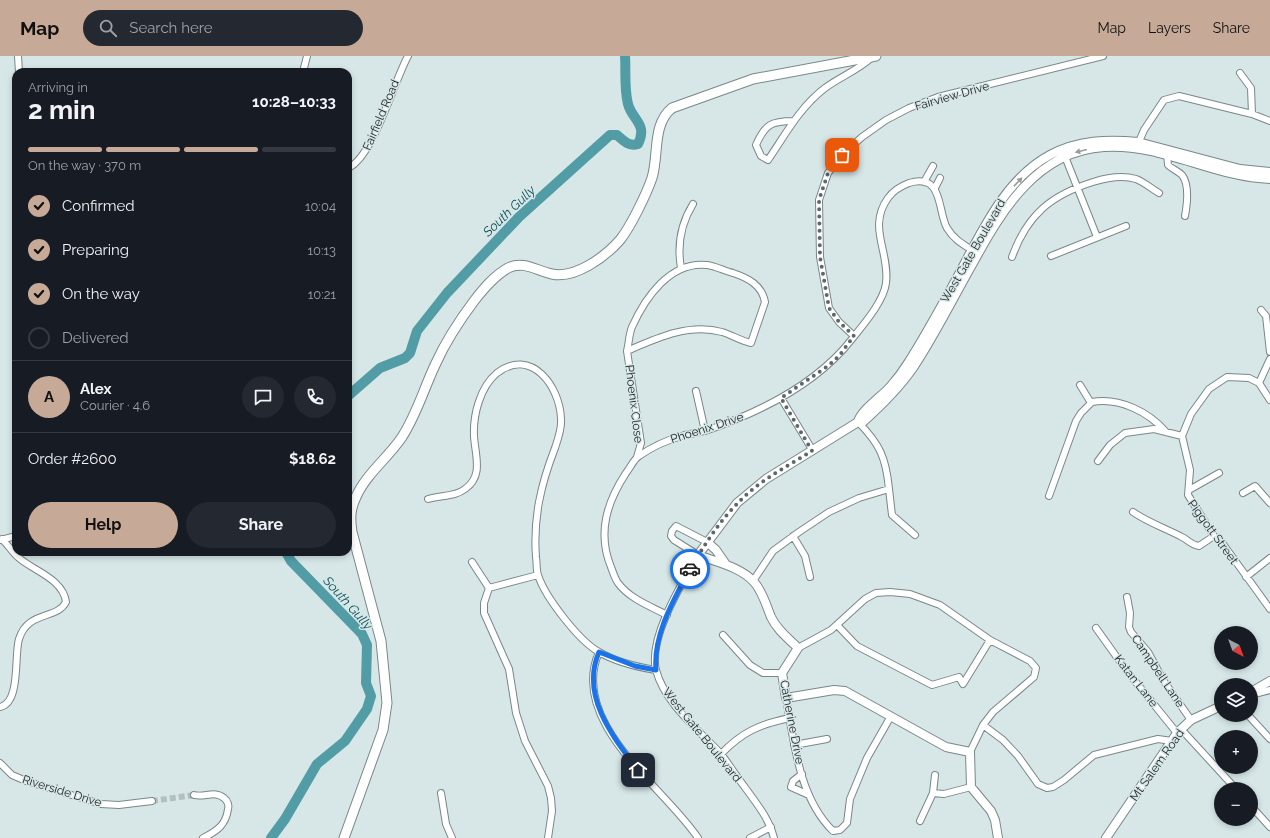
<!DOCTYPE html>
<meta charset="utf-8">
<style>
:root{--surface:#171b24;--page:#242831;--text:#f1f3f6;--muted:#9ea1a6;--line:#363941;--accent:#c6a996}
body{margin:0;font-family:Raleway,sans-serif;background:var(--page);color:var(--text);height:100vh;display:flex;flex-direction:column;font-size:15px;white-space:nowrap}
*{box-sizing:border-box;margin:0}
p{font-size:13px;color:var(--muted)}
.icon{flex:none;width:22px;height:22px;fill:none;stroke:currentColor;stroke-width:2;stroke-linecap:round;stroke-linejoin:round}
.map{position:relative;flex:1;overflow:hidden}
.drawer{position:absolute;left:12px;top:12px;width:340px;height:488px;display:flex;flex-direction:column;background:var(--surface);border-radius:12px;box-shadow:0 2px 6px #0003}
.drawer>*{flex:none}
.needle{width:26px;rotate:139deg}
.tools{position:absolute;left:1214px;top:570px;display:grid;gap:8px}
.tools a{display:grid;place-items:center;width:44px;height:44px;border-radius:50%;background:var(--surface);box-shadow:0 2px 6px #0003;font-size:20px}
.pin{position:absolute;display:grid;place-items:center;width:34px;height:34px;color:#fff;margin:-17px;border-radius:8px;box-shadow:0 2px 6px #0006}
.courier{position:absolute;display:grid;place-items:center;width:40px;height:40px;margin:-20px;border:3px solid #1a73e8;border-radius:50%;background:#fff;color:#222;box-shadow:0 1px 5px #0007}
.summary em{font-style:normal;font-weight:700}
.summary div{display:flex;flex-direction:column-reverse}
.summary{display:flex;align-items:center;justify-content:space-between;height:68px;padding:0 16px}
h1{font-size:26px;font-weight:700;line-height:30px}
.bar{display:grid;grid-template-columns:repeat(4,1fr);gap:6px 4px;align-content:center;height:48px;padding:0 16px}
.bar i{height:5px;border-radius:3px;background:var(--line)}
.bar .current{background:var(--accent)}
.bar p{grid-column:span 4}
.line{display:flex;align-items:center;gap:10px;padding:0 16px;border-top:1px solid var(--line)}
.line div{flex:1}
.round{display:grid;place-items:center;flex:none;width:42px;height:42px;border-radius:21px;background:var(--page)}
ol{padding:0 16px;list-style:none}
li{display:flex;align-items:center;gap:12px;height:44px}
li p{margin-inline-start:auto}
li .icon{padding:4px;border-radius:50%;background:var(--accent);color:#111;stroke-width:4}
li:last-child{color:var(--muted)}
li i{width:22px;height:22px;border:2px solid var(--line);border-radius:50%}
.primary-button{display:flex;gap:8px;margin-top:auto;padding:8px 16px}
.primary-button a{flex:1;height:46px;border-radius:24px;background:var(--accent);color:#111;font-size:16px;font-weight:700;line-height:46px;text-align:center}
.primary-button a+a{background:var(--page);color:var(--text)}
header{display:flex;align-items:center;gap:24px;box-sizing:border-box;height:56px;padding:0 20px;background:var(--accent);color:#111}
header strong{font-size:19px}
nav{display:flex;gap:22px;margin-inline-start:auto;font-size:14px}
.search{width:280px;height:36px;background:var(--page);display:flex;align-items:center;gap:10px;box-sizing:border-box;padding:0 14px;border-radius:22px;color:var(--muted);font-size:15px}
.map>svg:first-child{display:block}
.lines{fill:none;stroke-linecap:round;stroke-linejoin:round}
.river{stroke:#529da5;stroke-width:10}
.minor-tunnel{stroke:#b2c0c1;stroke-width:6;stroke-dasharray:6 3;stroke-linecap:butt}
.minor-casing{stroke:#798789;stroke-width:8}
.tertiary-casing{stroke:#798789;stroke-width:10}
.secondary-casing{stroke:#798789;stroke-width:11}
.minor{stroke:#fff;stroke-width:6}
.tertiary{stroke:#fff;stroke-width:8}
.secondary{stroke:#fff;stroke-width:9}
.oneway{fill:#9a9c9c}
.done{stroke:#5f6869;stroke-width:4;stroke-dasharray:0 7.2}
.route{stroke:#1a73e8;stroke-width:5}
.labels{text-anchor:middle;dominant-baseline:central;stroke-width:3;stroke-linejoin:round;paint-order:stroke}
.street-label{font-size:12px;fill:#1e2324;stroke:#d7e7e8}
.water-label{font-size:13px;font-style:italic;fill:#0e5158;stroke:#d7e7e8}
</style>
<header>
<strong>Map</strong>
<div class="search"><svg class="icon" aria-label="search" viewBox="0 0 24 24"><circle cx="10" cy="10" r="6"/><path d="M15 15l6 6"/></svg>Search here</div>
<nav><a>Map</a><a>Layers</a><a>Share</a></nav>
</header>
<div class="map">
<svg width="1270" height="782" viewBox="0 0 1270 782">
<rect width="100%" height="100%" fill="#d7e7e8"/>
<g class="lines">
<path class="river" d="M348 340 380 312 405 302 410 297 417 275 447 237 519 161 610 79H617C624 85 629 91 638 88 648 68 632 64 628 48 624 33 626 15 625 0
M271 782 285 763 317 708 345 685 367 653 371 640 366 627 367 589 362 578 291 505 286 496"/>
<path class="minor-tunnel" d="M152 745 194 739"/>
<g class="minor-casing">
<path id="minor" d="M18 0 19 16
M303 16 307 0
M1240 17 1251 32 1252 58
M793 65C772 65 765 68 756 89L761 100 768 104C785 79 800 51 825 32 840 21 858 14 871 2
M1138 88 1144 74 1164 44 1179 40 1252 58 1270 65
M1062 93 1097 181
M1167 98 1168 109C1172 113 1178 115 1182 119 1190 129 1187 149 1185 160
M348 112C373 102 394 25 408 0
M924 126 933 110
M935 132 940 122
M1051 200 1126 170
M1012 201C1027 159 1051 139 1093 126 1106 122 1122 119 1136 123 1144 126 1152 133 1159 137
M681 212C677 189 680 169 693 148
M1261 254 1266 260 1270 296
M854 280 839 266 829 252 820 201 819 144 828 117 842 99 862 81 886 64 909 52 938 41 1103 0
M627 295C629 287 629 278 632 271 645 242 670 205 707 209 715 210 725 215 733 217 748 222 762 229 765 246L751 287C741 285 732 279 722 276 689 267 657 282 627 295L641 387 637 401
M1259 327 1249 322 1227 321 1209 333 1191 358 1182 380 1190 414 1188 439 1214 480 1223 488 1270 553
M1259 327 1270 303
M1259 327 1270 344
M1080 329 1091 347
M696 335 705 375
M781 342 813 395
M1098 405 1110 389 1125 377 1154 373 1182 380
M889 433 892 459 915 479
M1189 434 1219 417
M1243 437 1255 430 1270 447
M1049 440 1076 365 1081 357 1092 346C1119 341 1149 356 1166 376
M428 443C440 439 455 441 465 433 484 420 475 399 474 380 473 359 480 331 497 317 531 291 560 330 561 363 562 372 558 383 555 392 541 428 533 462 536 501 537 506 536 513 538 519 545 541 579 585 599 596 616 606 637 611 656 614
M1133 456C1149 467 1165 472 1182 481 1188 484 1191 489 1199 490L1214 480
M793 480 805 500 810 521
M0 484 16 480
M707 486 676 470 672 475 671 480 674 484 698 499C682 527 648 582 656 614 665 648 698 673 721 698 729 708 736 720 744 730 756 747 769 762 774 782
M472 506 489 532
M538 519 489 532 484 547V557L509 613 516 657 525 685 548 730 551 742 552 755 548 782
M1246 521 1270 502
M753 525 773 495 799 476 829 456 859 442 889 433C886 402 880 388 858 366
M1127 541 1130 557 1129 571 1131 576 1148 596 1163 624 1191 664
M667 559C650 550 630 543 618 527 615 523 613 516 611 511 597 477 607 446 626 417 630 412 634 403 639 400 652 391 667 384 682 380 691 377 699 377 708 374 760 356 817 328 852 283 863 269 884 245 886 227 890 196 867 171 888 142 893 135 901 130 909 127 944 117 937 154 947 172 954 184 964 190 975 195
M837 569 857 590 932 629 959 621 963 628 990 584
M1096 572 1126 614 1177 677
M723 579 750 609 763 617H782
M798 592 831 574 865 543 876 537 890 536 910 538 940 549 990 584 1030 605 1036 612 1034 621 993 656 983 669 970 696
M599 596C568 667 665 732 698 782
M1251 639 1270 634
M786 642C794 686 799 742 833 775L840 774 847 767 850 743 867 702 891 660
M0 651C21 647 14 599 19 583 28 554 57 564 66 546 63 523 34 515 19 502 13 497 8 489 2 483
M1248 659 1270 683
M983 669 1003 684 1018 700 1038 728 1047 732 1053 731 1064 724 1094 699 1158 683 1172 685
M1181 673 1236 733
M794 689 827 683
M721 698C742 676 760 668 790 662
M0 707 12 719 26 725 101 748 119 749 152 745
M802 718 793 725 791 731 809 739
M441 737 446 768 452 782
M933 737 935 719
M194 739C204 742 215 734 224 742 228 745 229 750 228 753 226 769 217 775 203 782
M1251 750 1270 771
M920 765 933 737 944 738 971 731
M750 782 771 771"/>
</g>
<g class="tertiary-casing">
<path id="tertiary" d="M858 366C860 355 882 340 890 331 897 323 903 315 908 307 926 279 942 249 958 220 981 177 1005 123 1050 99 1078 84 1108 83 1138 86L1240 113 1270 116
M707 486 716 494 725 507
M1251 636 1270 625
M998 782 995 764 991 755 971 731 970 696 946 691 845 635 834 634 786 642 782 617 798 592C788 582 777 574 771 561 766 549 763 536 754 526 741 511 716 506 698 499L737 447 766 423 858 366H863C881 350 899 332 913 312 935 279 953 242 973 207 1002 154 1037 95 1104 91 1162 87 1213 121 1270 123
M1106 782 1177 677 1191 664 1221 650"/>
</g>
<g class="secondary-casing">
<path id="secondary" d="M344 782 383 674 387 647 381 585 352 476C350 463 350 453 356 441 366 418 388 402 402 381 417 358 424 332 436 307 446 285 459 265 474 245 484 232 494 220 508 212 523 204 537 215 552 218 575 223 605 201 620 184 631 170 646 139 652 122 659 99 652 68 672 52L753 23 876 0"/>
</g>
<use href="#minor" class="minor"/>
<use href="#tertiary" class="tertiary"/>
<use href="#secondary" class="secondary"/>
</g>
<defs><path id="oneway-solid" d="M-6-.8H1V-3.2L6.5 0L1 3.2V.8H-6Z"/></defs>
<g class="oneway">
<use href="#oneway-solid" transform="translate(1081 95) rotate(166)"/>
<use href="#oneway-solid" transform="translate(1018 126) rotate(-46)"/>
</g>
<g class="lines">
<path class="done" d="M690 513C704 490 718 467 737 448 758 425 786 411 812 395L781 342 828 310 839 300 854 280 839 266 829 252 820 201 819 144 828 117 842 99"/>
<path class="route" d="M638 714C613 681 580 640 599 596L635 610 656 614C653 578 674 544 690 513"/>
</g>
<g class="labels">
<g class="street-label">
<text transform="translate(952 40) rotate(-16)">Fairview Drive</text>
<text transform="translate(381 59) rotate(-67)">Fairfield Road</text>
<text transform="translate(973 195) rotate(-60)">West Gate Boulevard</text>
<text transform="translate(634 348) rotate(83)">Phoenix Close</text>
<text transform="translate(707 372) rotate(-18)">Phoenix Drive</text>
<text transform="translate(1213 476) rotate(54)">Piggott Street</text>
<text transform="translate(1158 615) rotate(56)">Campbell Lane</text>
<text transform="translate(1136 625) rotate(52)">Katan Lane</text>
<text transform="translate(792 666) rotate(79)">Catherine Drive</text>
<text transform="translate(702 679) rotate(51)">West Gate Boulevard</text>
<text transform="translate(1157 709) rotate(-55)">Mt Salem Road</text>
<text transform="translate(62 735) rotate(17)">Riverside Drive</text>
</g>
<g class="water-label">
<text transform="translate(509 155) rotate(-44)">South Gully</text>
<text transform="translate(348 547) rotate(48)">South Gully</text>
</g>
</g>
</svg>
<div class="tools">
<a><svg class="needle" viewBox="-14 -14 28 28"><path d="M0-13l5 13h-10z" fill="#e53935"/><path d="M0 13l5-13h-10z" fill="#9ea1a6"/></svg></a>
<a><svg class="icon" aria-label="layers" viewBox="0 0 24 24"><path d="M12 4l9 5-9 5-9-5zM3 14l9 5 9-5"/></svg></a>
<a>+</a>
<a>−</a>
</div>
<div class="pin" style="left:842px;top:99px;background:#ea580c"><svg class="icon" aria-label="bag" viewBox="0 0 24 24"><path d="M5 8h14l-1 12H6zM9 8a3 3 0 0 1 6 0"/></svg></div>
<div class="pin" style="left:638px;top:714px;background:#1f2937"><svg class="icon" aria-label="home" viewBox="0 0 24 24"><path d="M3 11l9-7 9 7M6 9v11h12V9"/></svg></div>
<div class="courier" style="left:690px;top:513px"><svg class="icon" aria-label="car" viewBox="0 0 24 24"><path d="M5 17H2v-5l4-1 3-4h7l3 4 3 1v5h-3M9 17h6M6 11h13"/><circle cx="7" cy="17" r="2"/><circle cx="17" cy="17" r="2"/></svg></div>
<section class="drawer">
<div class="summary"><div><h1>2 min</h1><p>Arriving in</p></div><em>10:28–10:33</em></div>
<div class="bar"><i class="current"></i><i class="current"></i><i class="current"></i><i></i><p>On the way · 370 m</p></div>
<ol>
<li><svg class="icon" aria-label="check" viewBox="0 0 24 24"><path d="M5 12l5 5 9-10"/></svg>Confirmed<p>10:04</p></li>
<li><svg class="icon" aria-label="check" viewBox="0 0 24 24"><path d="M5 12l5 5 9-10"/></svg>Preparing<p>10:13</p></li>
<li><svg class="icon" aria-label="check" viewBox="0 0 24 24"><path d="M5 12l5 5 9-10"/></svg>On the way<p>10:21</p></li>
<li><i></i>Delivered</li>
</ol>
<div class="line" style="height:72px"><b class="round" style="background:var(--accent);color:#111">A</b><div><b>Alex</b><p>Courier · 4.6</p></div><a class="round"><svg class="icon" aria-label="chat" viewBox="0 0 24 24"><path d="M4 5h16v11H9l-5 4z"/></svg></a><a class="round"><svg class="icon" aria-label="phone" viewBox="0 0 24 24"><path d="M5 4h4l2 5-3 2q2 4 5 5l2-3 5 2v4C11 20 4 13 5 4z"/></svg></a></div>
<div class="line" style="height:52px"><div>Order #2600</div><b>$18.62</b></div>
<div class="primary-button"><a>Help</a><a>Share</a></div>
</section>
</div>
